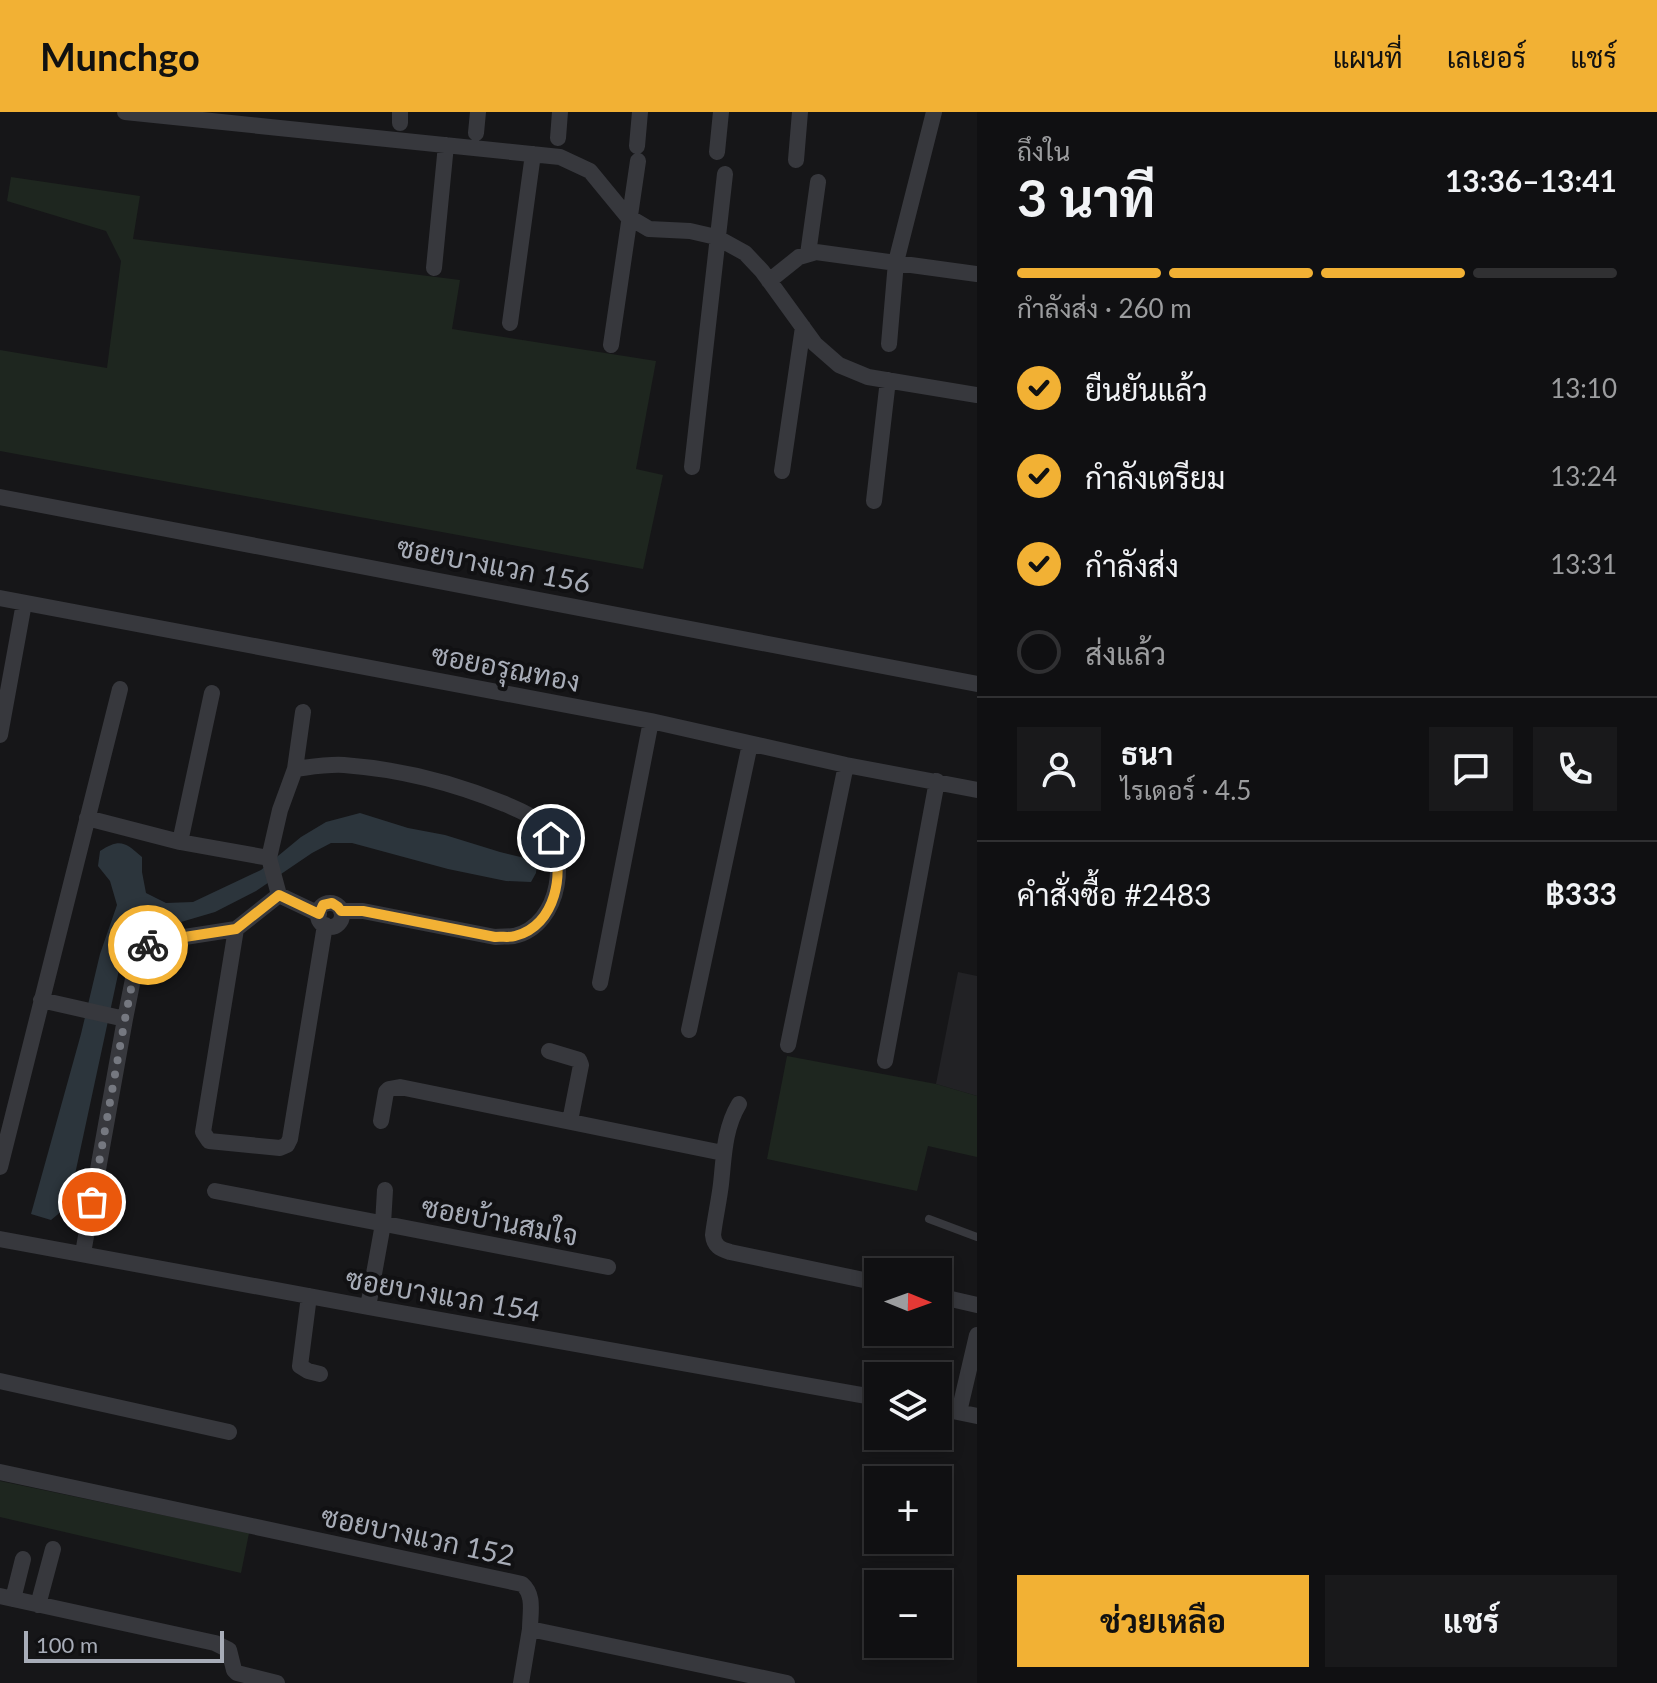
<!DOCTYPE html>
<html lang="th">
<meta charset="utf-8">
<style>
:root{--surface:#101012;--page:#19191b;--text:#f1f3f6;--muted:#9c9d9f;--line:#303032;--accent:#f2b134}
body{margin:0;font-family:Lato,Sarabun,sans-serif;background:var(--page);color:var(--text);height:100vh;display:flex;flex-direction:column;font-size:30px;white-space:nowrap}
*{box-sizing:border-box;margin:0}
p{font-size:26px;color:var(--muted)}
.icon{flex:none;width:44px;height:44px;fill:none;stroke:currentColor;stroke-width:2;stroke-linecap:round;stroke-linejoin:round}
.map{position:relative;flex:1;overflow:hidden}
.details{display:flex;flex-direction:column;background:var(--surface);width:680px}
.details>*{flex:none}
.needle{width:52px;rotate:91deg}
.fabs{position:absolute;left:864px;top:1146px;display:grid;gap:16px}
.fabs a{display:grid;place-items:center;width:88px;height:88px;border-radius:0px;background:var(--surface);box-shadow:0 4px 12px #0003,0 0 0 2px var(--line);font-size:40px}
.scale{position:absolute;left:24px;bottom:20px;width:200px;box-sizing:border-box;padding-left:8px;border:4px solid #a8adb8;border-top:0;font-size:22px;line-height:28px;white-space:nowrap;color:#a8adb8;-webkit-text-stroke:6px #111113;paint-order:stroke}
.pin{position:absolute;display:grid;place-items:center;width:68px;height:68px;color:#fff;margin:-34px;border:4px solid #fff;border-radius:50%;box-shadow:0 2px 8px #0007}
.courier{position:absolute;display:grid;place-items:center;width:80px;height:80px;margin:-40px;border:6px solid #f2b134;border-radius:50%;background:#fff;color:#222;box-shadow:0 2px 10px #0007}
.summary em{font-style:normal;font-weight:700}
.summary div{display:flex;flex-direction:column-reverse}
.summary{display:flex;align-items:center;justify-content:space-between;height:136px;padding:0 40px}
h1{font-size:52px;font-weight:700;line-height:60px}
.bar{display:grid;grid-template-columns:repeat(4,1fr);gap:12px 8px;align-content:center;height:96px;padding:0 40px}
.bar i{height:10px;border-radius:6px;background:var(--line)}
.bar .selected{background:var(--accent)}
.bar p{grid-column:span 4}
.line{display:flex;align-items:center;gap:20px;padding:0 40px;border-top:2px solid var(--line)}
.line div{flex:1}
.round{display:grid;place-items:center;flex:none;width:84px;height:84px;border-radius:0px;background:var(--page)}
ol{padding:0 40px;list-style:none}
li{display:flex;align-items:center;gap:24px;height:88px}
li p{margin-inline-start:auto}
li .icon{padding:8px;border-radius:50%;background:var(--accent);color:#111;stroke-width:4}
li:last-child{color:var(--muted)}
li i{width:44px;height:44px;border:4px solid var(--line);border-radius:50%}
.action{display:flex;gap:16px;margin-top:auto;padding:16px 40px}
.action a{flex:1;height:92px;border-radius:0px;background:var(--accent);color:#111;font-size:32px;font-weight:700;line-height:92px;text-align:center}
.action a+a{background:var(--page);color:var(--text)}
header{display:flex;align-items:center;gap:48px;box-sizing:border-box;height:112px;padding:0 40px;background:var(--accent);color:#111}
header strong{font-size:38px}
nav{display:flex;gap:44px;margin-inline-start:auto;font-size:28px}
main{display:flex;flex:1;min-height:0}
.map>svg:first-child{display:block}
.built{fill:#222225}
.green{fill:#1e261f}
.water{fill:#2c353c}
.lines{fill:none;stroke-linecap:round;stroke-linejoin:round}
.lane{stroke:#37383d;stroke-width:8}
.street{stroke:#37383d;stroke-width:16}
.done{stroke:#757880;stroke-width:8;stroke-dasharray:0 14.4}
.route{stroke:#f2b134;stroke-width:10}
.labels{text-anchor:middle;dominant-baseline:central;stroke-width:8;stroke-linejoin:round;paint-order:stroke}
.street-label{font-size:28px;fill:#a8adb8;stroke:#111113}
</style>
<header>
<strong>Munchgo</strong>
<nav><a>แผนที่</a><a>เลเยอร์</a><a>แชร์</a></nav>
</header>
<main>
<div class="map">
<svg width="977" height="1571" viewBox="0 0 977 1571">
<rect width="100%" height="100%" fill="#161618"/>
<path class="built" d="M958 860 977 864V984L936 972Z"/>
<path class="green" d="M11 65 140 84 133 127 460 168 452 217 656 249 636 357 663 363 643 457 0 339V238L107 256 121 149 106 119 7 89Z
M787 944 936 972 977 984V1045L928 1034 917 1079 767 1047Z
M0 1369 249 1421 241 1461 0 1405Z"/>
<path class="water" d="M360 701 408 716 445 723 500 740 537 749 536 761 531 770 506 769 448 757 352 731H331L312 741 256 779 215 800 181 810 128 816 71 1081 63 1098 51 1108 31 1102 81 922 100 842 117 793 110 769 98 754 100 739C120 726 125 730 142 745V760L146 781 166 791 193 790 261 758 301 725 326 710Z"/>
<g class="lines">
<path class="lane" d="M929 1107 977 1125"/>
<path class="street" d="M125 0 560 45 590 59 627 104 649 117 690 119 716 125 745 141 762 159 815 232 839 253 868 265 977 283
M400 11V0
M476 21 478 0
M558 26 560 0
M637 34 640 0
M717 40 721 0
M796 48 800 0
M808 142 818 70
M434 156 446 33
M769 169 799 145 816 140 977 162
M510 211 533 42
M889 232 896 150 934 0
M611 233 638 49
M692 355 725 62
M782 359 803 215
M0 385 977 572
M874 389 888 268
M0 486 651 609 846 653 977 678
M0 623 24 491
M295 657 303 600
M180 730 212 581
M269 746 280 698 295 657C311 655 327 652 344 653 398 657 454 671 505 692 516 697 528 701 537 709 573 737 561 814 514 824 508 825 501 824 495 825L363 799H341
M279 783 319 802
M318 803a12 12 0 1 1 24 0a12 12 0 1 1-24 0Z
M236 817 203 1020 209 1029 280 1036 287 1033 290 1027 325 813
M600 871 651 609
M41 888 125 907
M689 918 750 632
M788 933 846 653
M549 939 579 948 581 953 570 1009
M885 949 937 669
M739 992C724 1017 724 1045 721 1072 719 1089 715 1106 713 1123 714 1134 720 1137 730 1140L878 1171
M381 1009 386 980 389 977 400 975 723 1041
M0 1055 120 577
M215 1079 608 1155
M0 1127 368 1195 878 1286
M83 1141 125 907 136 852 142 838 150 832 159 829 236 817 279 783 269 746 180 730 87 706
M309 1184 300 1254 308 1259 320 1262
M938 1184 977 1193
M368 1195 383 1112 385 1078
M0 1269 229 1320
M938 1296 977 1304
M959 1300 977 1223
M0 1360 522 1472C535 1483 530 1501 530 1517L787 1571
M0 1484 215 1531 229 1538 234 1558 237 1561 277 1571
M13 1487 23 1447
M38 1493 53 1437
M521 1571 530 1517"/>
</g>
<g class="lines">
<path class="done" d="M92 1090 125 907 136 852 142 838 148 833"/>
<path class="route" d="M148 833 159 829 236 817 279 783 319 802 323 793 332 791 338 795 341 799H363L495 825C501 824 509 826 515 824 556 814 566 759 551 726"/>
</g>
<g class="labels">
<g class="street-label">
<text transform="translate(494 452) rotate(11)">ซอยบางแวก 156</text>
<text transform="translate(506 555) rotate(11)">ซอยอรุณทอง</text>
<text transform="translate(500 1108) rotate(11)">ซอยบ้านสมใจ</text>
<text transform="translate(443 1182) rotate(10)">ซอยบางแวก 154</text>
<text transform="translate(418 1423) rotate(12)">ซอยบางแวก 152</text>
</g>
</g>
</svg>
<div class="fabs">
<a><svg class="needle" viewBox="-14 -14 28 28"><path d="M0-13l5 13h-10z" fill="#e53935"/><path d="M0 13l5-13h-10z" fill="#9c9d9f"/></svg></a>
<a><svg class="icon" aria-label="layers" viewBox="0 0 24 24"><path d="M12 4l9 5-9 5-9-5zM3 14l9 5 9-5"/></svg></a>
<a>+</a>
<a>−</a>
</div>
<div class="scale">100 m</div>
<div class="pin" style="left:92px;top:1090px;background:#ea580c"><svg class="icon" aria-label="bag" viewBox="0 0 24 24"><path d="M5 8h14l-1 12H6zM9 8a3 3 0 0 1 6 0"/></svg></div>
<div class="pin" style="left:551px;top:726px;background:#1f2937"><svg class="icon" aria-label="home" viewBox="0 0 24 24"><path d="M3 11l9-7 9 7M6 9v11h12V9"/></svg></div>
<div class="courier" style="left:148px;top:833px"><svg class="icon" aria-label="bike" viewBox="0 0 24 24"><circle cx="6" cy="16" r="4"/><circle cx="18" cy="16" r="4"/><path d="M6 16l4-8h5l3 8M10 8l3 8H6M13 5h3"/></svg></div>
</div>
<section class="details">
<div class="summary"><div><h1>3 นาที</h1><p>ถึงใน</p></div><em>13:36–13:41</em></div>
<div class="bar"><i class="selected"></i><i class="selected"></i><i class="selected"></i><i></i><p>กำลังส่ง · 260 m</p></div>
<ol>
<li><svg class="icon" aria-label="check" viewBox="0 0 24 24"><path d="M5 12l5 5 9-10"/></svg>ยืนยันแล้ว<p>13:10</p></li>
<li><svg class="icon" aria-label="check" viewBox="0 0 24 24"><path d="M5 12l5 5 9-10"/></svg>กำลังเตรียม<p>13:24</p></li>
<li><svg class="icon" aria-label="check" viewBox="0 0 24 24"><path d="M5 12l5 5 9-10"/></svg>กำลังส่ง<p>13:31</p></li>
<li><i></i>ส่งแล้ว</li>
</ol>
<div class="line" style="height:144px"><a class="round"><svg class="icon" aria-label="person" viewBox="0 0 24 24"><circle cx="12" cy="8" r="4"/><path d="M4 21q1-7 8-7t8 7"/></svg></a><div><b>ธนา</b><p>ไรเดอร์ · 4.5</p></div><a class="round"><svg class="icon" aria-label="chat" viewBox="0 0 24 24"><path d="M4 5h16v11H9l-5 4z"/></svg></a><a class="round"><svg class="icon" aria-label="phone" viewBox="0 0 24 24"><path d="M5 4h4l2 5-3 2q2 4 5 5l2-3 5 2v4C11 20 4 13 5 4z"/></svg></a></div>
<div class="line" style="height:104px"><div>คำสั่งซื้อ #2483</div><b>฿333</b></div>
<div class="action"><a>ช่วยเหลือ</a><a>แชร์</a></div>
</section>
</main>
